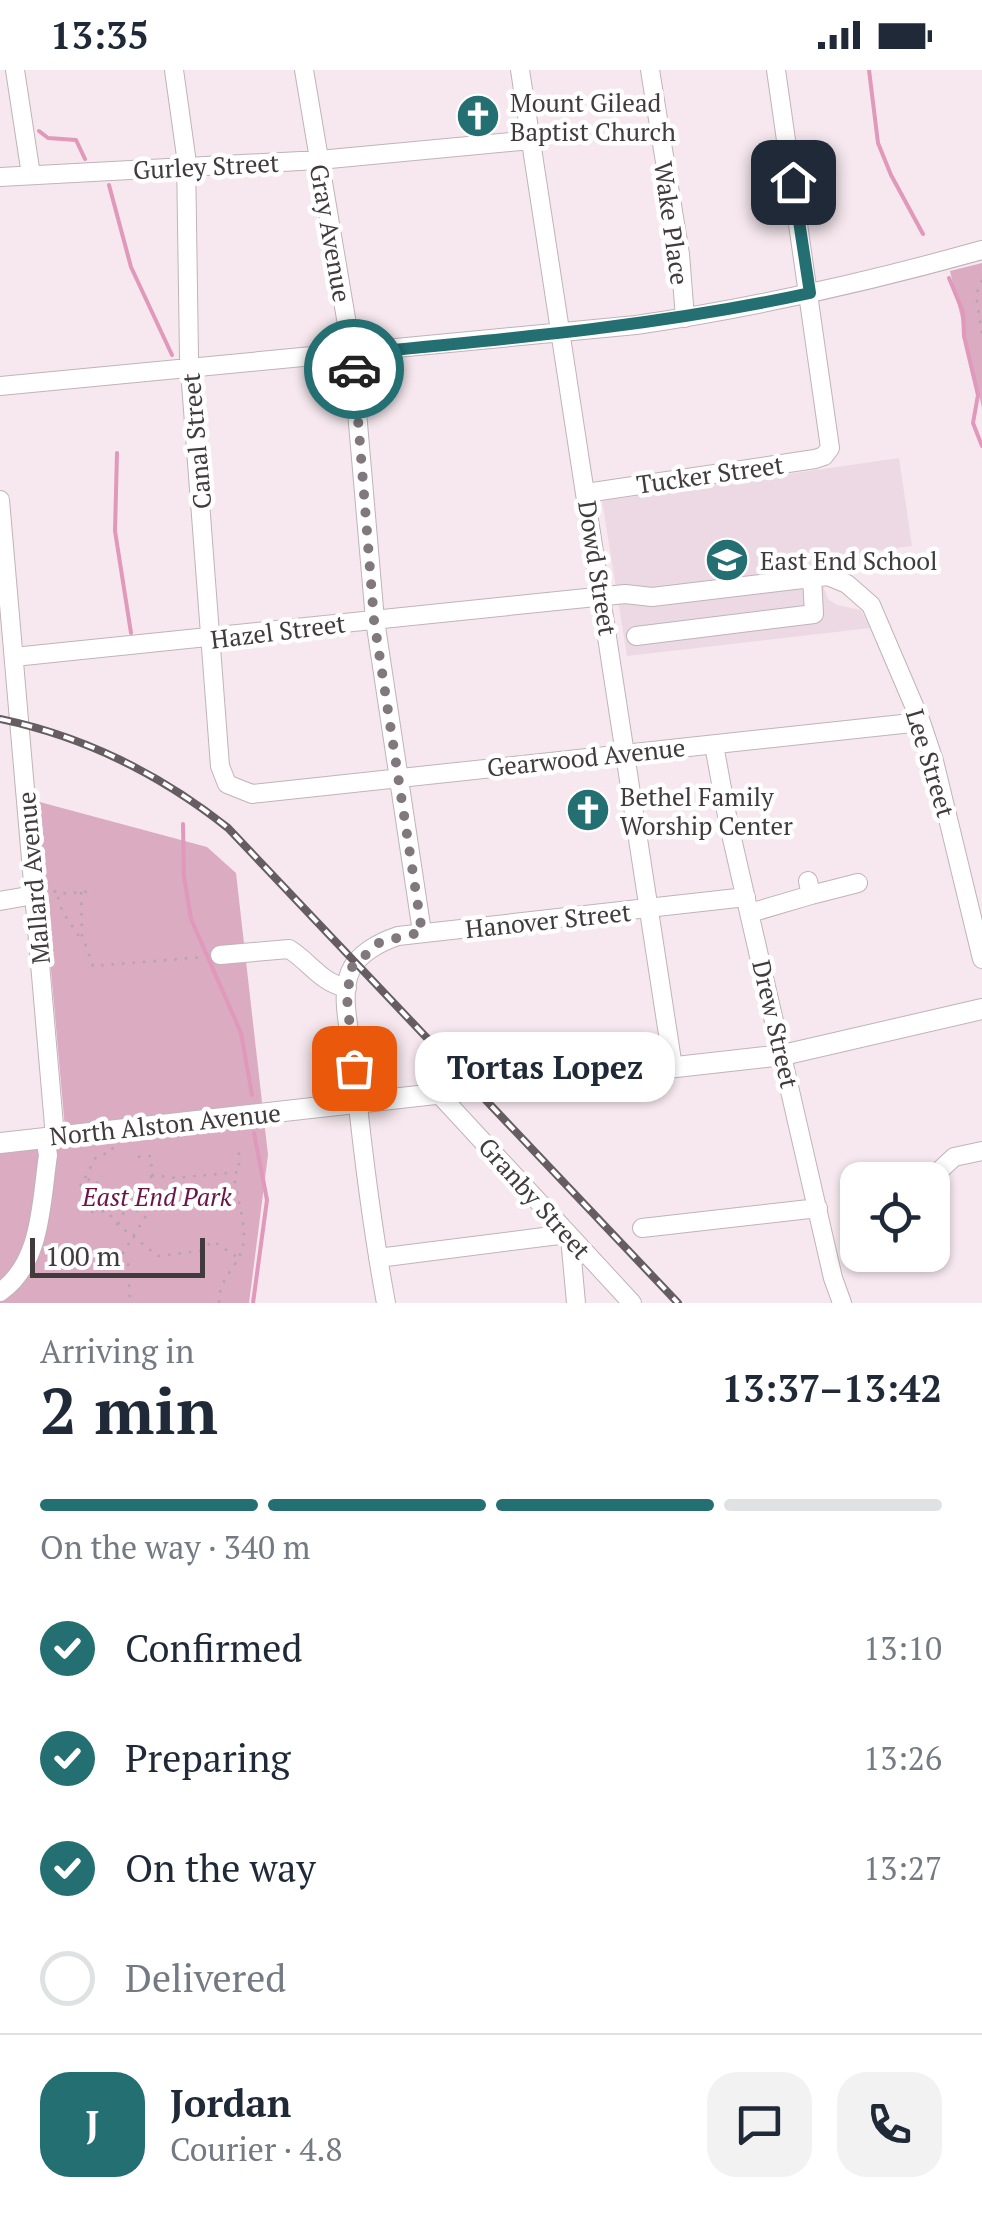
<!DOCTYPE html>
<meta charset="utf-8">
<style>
:root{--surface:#fff;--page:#f2f2f3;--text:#1f2937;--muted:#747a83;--line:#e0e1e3;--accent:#236f72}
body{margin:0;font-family:"PT Serif",serif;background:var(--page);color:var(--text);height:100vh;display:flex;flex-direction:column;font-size:38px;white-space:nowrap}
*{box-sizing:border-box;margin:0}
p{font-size:32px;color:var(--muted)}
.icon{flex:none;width:55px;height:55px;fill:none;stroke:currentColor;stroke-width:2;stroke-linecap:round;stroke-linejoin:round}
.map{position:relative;height:1233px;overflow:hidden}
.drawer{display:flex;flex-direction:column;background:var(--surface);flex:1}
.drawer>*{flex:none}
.buttons{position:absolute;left:840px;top:1092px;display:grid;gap:20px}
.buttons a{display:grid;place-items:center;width:110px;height:110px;border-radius:20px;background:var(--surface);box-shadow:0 2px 8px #0004;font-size:50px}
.scale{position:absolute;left:30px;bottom:25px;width:175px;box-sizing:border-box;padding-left:10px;border:5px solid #413b3e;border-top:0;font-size:28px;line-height:35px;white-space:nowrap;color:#413b3e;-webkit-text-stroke:8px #fff;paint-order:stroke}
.pin{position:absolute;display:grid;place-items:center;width:85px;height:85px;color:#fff;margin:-42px;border-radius:20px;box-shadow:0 5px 15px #0006}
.courier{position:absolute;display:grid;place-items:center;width:100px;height:100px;margin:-50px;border:8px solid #236f72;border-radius:50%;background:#fff;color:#222;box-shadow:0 2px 12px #0007}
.bubble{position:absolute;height:70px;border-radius:30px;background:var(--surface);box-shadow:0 2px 8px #0004;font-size:32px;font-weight:600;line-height:70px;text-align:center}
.summary em{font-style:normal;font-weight:600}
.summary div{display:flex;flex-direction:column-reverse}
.summary{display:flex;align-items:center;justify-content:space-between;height:170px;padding:0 40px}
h1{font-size:65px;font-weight:600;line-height:75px}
.bar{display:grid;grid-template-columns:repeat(4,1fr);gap:15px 10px;align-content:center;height:120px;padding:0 40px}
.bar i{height:12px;border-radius:8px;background:var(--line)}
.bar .active{background:var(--accent)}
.bar p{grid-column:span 4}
.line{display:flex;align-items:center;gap:25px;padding:0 40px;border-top:2px solid var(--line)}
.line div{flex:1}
.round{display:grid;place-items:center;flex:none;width:105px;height:105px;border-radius:30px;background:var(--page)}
ol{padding:0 40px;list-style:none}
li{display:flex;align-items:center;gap:30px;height:110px}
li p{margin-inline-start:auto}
li .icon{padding:10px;border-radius:50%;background:var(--accent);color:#fff;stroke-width:4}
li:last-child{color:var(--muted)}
li i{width:55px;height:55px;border:5px solid var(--line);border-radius:50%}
.status{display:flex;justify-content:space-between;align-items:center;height:70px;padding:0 50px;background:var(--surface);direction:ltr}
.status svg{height:28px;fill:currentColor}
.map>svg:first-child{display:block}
.built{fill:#edd9e3}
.green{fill:#dbabc2}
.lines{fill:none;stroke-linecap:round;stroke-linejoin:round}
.stream{stroke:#e098bb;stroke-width:4}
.minor-casing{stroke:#c0b3b9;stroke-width:20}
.major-casing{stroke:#c0b3b9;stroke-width:22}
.path{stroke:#b1a6ab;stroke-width:2.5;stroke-dasharray:2.5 8;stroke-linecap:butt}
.minor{stroke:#fff;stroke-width:18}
.major{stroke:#fff;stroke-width:20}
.rail-casing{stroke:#655d61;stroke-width:8}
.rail{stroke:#fff;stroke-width:4;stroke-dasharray:11;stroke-linecap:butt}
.done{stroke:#80787c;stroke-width:10;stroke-dasharray:0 18}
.route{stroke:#236f72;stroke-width:12}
.labels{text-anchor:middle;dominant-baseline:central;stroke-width:9;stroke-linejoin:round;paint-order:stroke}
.poi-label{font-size:25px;fill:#413b3e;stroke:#fff;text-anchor:start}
.street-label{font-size:25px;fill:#413b3e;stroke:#fff}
.park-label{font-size:25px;font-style:italic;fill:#6a1648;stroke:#fff}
</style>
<div class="status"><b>13:35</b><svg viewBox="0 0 49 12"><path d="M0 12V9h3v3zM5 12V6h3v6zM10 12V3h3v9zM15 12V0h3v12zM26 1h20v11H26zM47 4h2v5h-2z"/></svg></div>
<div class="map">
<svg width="982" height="1233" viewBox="0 0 982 1233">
<rect width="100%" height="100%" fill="#f6e8ee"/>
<path class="built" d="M899 388 912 476 858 483 828 497 823 516 828 529 837 535 861 540 870 558 627 586 602 431Z"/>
<path class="green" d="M982 193V338L950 201Z
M36 731 207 777 236 803 268 1085 249 1233H0V1081L66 1070Z"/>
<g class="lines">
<path class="stream" d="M869 0 878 73 891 105 923 164
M39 61 48 68 76 70 85 89
M109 115 131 197 172 285
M949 208 963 242 964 266 978 325 973 353 982 376
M117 383 115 461 131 563
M183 754 184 807 191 849 241 963 252 1025
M253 1233 267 1130 254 1063"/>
<g class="minor-casing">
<path id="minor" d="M15 0 31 105
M174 0 186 86 189 287 220 696 227 714 252 724 921 652
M304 0 352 284 375 550 422 862
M520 0 673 997
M650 0 680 184 685 248
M0 107 319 90 531 70
M0 316 636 255C752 238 868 212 982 180
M586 423 815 389 824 386 830 378 776 0
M0 430 55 1067
M636 566 814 544 812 507
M14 587 625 524 652 527 828 506 847 514 871 535 921 652 934 691 982 889
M714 675 728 751 833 1208 842 1233
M808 811 811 825 858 813
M0 831 34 825
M750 843 811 825
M220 885 289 879C310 892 321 913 347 918
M438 1023 632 1233
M922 1108 938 1102 954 1087 982 1081
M642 1158 818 1138
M570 1167 576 1233
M378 1188 567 1164
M0 1222C42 1193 41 1132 48 1085L45 1068
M386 1233C371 1152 361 1069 353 987 350 962 340 926 350 902 357 884 380 872 398 866L746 827"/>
</g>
<g class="major-casing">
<path id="major" d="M0 1073 783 985 982 939"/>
</g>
<path class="path" d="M982 210 976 225 982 264
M46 814 58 824 95 821
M81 822 82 865 93 896 204 887
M58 827 62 841 83 872
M138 1087 151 1086 152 1105 176 1108 239 1102V1081
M85 1108 96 1087 112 1081 113 1076
M101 1121 90 1128 83 1126 79 1117 85 1110 95 1109 107 1130 128 1134 145 1147
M91 1142 107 1141 117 1154 158 1186 200 1181 213 1171 237 1187
M118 1154 128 1134 145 1117
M117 1193 147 1144 146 1119 152 1105
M98 1195 128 1192 130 1233
M219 1233C218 1208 239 1197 243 1175 247 1153 236 1127 234 1104"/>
<use href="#minor" class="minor"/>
<use href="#major" class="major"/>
<g class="rail-casing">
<path id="rail" d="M0 649C86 667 160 704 228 758L678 1233"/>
</g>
<use href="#rail" class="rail"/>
</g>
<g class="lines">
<path class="done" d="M354 299 374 550 422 862 380 872 351 898 347 928 354 998"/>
<path class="route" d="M354 299 352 284C506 269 658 256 810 223L793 112"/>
</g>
<defs>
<g id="church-disc" transform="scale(2.25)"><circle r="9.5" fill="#236f72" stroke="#fff"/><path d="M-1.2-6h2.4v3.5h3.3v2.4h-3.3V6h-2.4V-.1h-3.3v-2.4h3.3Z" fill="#fff"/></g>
<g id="school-disc" transform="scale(2.25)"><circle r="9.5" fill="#236f72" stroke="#fff"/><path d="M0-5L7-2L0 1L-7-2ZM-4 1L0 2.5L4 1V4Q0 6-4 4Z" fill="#fff"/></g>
</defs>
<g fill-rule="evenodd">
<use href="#church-disc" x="478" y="46"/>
<use href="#school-disc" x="727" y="490"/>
<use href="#church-disc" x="588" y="740"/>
</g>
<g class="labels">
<g class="poi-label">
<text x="510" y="32">Mount Gilead<tspan x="510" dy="29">Baptist Church</tspan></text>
<text x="760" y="490">East End School</text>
<text x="620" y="726">Bethel Family<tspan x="620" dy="29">Worship Center</tspan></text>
</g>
<g class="street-label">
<text transform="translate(206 96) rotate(-3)">Gurley Street</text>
<text transform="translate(672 153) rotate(82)">Wake Place</text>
<text transform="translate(331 163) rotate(80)">Gray Avenue</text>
<text transform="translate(196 371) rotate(-95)">Canal Street</text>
<text transform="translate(710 404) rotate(-8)">Tucker Street</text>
<text transform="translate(598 498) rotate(81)">Dowd Street</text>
<text transform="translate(278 561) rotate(-7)">Hazel Street</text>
<text transform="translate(586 687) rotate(-6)">Gearwood Avenue</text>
<text transform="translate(931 693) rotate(73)">Lee Street</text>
<text transform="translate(33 808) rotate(-95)">Mallard Avenue</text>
<text transform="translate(548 850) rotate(-6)">Hanover Street</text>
<text transform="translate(776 954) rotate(77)">Drew Street</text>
<text transform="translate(165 1054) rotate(-6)">North Alston Avenue</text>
<text transform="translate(535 1128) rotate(48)">Granby Street</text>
</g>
<g class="park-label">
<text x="157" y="1126">East End Park</text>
</g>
</g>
</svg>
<div class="buttons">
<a><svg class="icon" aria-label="locate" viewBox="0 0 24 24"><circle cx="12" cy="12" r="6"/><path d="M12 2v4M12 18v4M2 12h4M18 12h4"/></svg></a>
</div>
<div class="scale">100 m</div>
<div class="pin" style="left:354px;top:998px;background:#ea580c"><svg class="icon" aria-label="bag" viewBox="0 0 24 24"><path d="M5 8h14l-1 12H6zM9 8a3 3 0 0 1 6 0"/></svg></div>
<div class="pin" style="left:793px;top:112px;background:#1f2937"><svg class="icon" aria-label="home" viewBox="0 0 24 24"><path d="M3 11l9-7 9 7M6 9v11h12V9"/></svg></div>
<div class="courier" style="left:354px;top:299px"><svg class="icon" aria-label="car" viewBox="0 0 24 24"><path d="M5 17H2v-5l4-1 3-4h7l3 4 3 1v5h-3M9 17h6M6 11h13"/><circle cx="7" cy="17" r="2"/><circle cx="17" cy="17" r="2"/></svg></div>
<div class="bubble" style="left:415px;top:962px;width:260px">Tortas Lopez</div>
</div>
<section class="drawer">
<div class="summary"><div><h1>2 min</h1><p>Arriving in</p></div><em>13:37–13:42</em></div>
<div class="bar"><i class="active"></i><i class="active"></i><i class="active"></i><i></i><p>On the way · 340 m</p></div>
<ol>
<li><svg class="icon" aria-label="check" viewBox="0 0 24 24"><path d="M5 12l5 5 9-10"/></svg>Confirmed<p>13:10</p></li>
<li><svg class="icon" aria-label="check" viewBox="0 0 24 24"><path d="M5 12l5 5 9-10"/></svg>Preparing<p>13:26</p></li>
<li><svg class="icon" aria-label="check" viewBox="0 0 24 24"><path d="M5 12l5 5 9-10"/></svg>On the way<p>13:27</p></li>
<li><i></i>Delivered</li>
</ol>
<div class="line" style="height:180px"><b class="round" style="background:var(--accent);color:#fff">J</b><div><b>Jordan</b><p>Courier · 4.8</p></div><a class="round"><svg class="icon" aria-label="chat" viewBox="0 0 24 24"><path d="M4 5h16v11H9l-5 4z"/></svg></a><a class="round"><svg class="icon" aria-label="phone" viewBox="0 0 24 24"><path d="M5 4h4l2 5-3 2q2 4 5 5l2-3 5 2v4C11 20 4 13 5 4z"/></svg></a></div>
</section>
